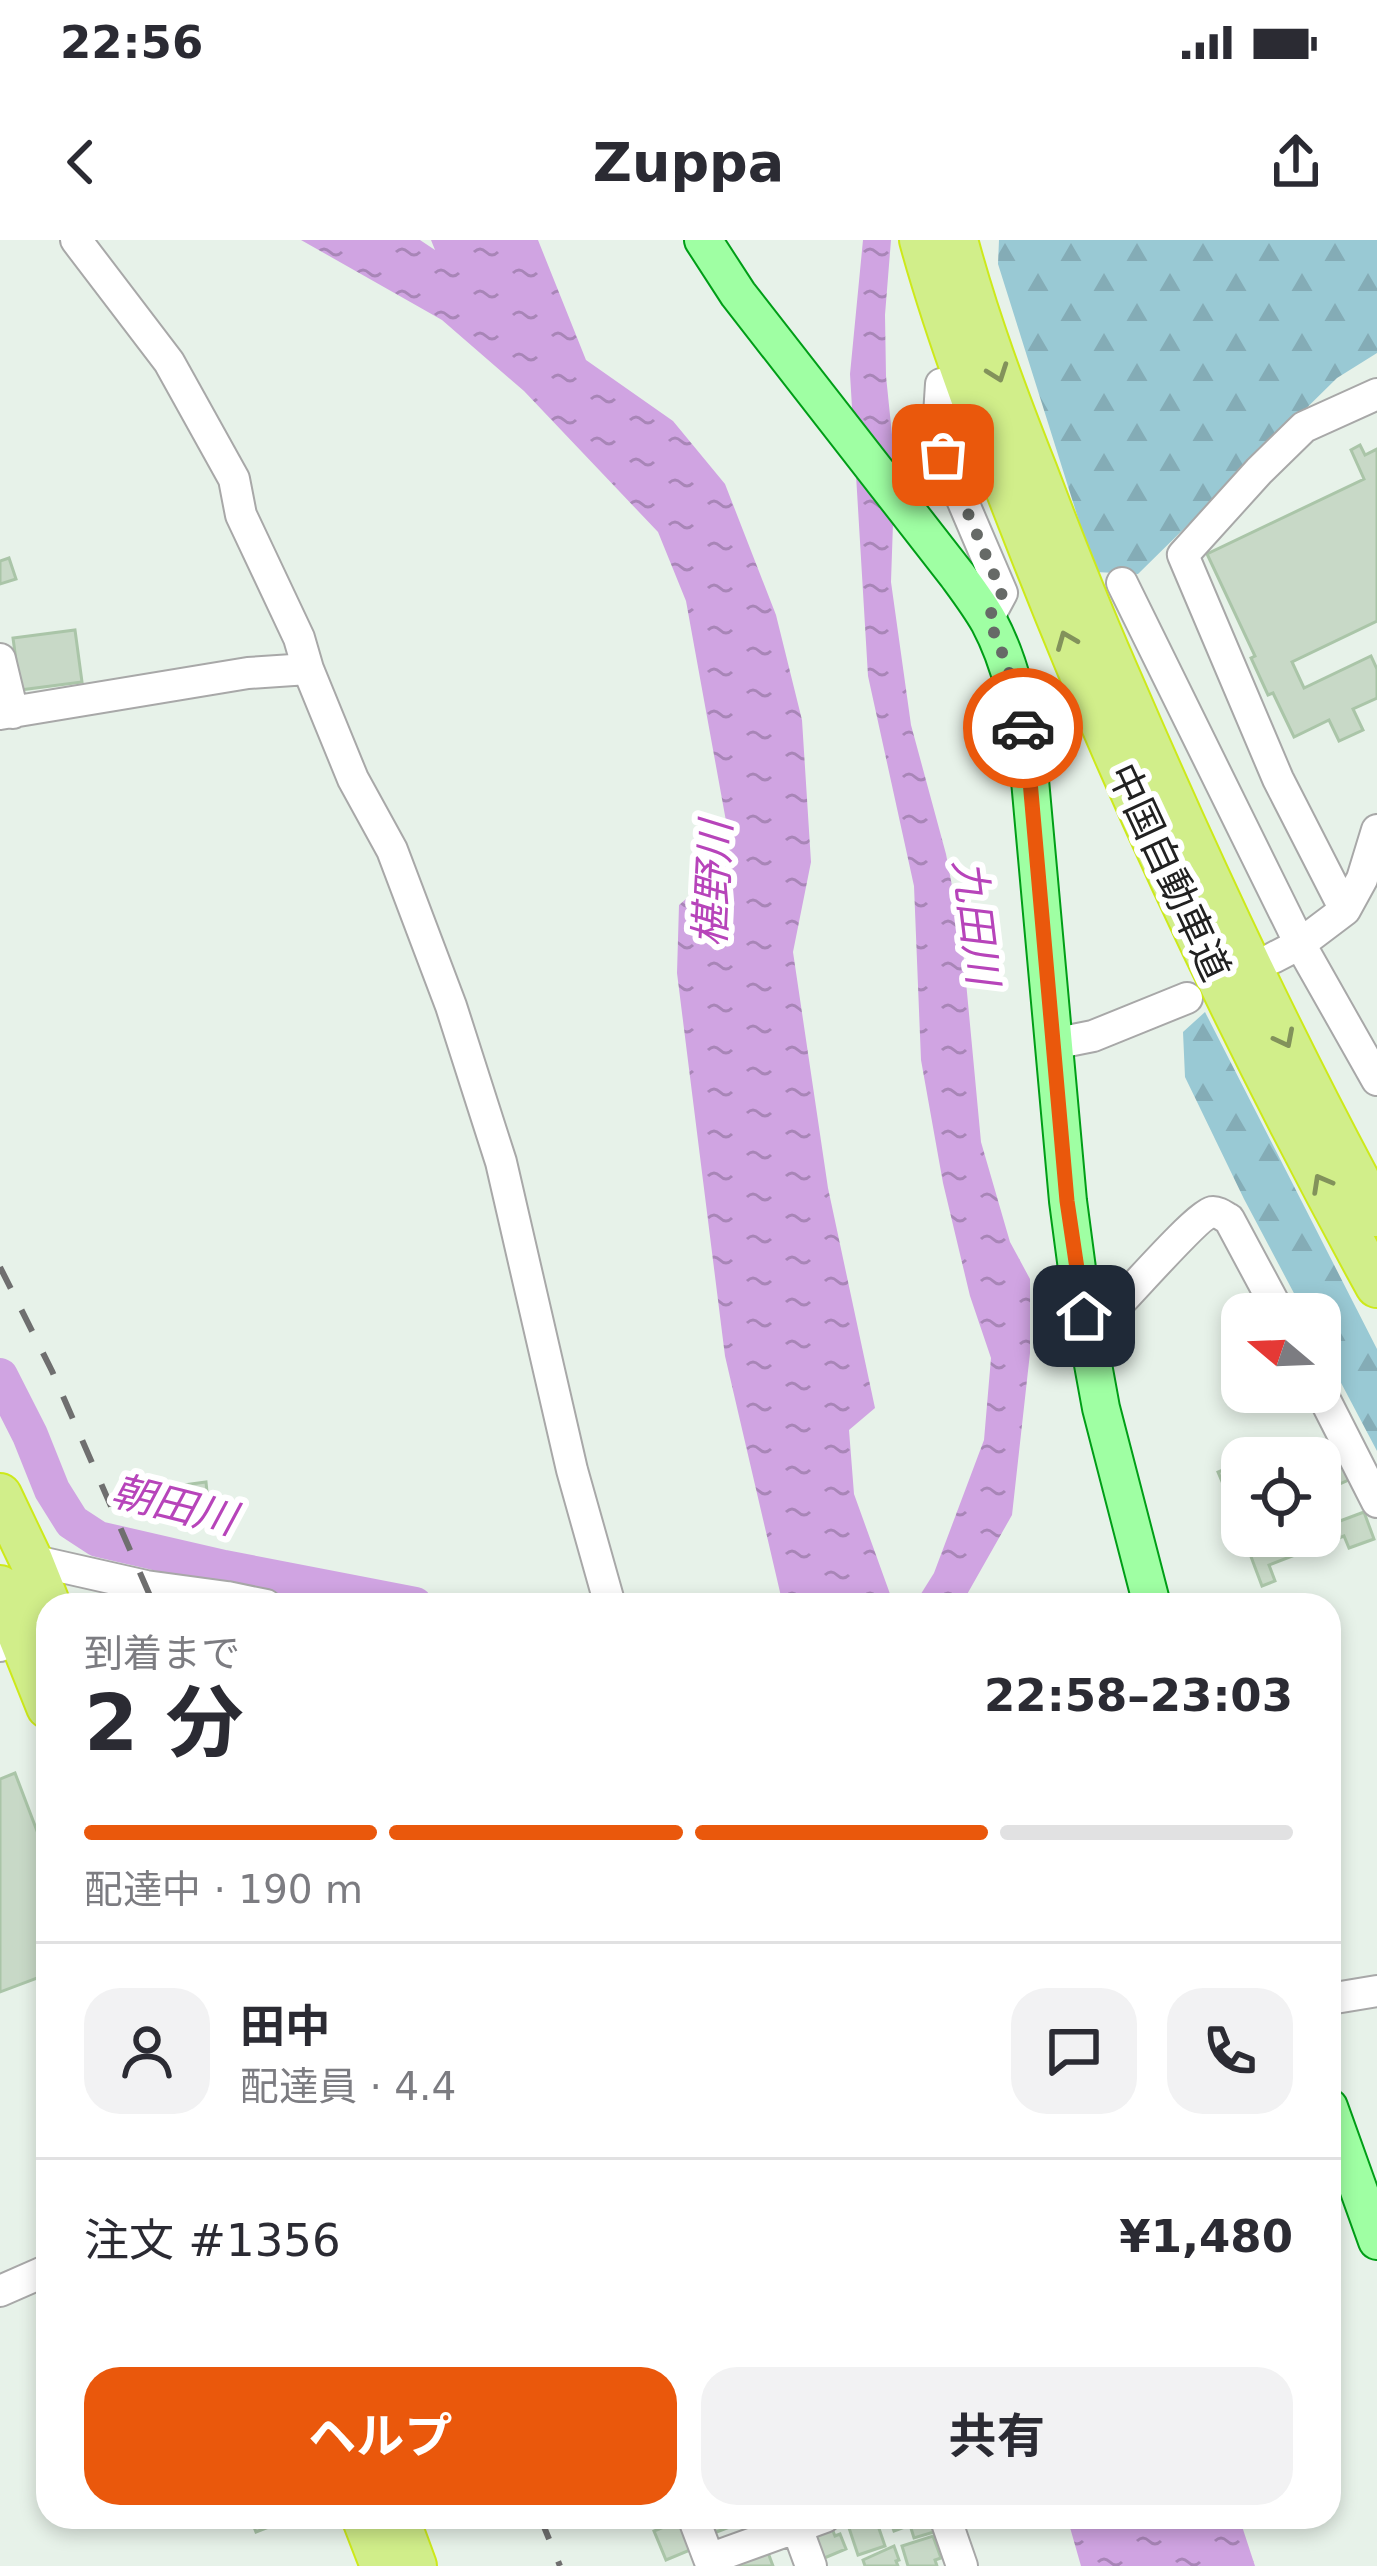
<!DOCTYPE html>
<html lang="ja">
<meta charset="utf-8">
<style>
:root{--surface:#fff;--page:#f2f2f3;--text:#2b2b33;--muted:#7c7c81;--line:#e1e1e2;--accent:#ea580c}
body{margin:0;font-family:"DejaVu Sans","Noto Sans JP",sans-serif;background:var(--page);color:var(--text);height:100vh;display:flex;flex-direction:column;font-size:45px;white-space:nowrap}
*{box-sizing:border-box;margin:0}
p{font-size:39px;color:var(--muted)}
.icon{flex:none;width:66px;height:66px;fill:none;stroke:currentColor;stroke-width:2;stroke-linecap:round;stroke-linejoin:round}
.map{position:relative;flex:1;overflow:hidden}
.drawer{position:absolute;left:36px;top:1353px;width:1305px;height:936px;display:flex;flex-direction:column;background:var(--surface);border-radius:36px;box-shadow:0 6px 18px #0003}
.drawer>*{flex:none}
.needle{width:78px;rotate:289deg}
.controls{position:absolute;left:1221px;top:1053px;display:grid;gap:24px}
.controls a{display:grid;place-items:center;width:120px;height:120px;border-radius:24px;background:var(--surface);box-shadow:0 6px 18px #0003;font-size:60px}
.pin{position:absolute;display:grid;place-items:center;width:102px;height:102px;color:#fff;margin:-51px;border-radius:24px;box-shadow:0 6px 18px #0006}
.courier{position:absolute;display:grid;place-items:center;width:120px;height:120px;margin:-60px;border:9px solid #ea580c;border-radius:50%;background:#fff;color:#222;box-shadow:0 3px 15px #0007}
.overview em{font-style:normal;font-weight:700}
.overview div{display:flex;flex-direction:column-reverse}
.overview{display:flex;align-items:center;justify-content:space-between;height:204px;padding:0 48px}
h1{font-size:78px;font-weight:700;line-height:90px}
.bar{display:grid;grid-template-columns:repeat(4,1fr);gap:18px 12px;align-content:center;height:144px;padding:0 48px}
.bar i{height:15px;border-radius:9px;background:var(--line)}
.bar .active{background:var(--accent)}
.bar p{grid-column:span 4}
.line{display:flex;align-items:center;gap:30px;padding:0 48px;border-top:3px solid var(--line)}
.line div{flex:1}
.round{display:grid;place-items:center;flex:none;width:126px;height:126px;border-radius:36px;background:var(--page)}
.button{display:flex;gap:24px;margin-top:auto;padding:24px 48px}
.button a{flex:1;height:138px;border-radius:36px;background:var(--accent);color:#fff;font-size:48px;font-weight:700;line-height:138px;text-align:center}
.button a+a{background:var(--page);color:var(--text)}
.status{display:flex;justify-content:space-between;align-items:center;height:84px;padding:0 60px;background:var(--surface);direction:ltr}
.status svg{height:33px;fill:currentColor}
header{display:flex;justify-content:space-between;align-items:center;height:156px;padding:0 48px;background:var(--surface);font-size:54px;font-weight:700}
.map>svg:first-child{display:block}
.forest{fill:url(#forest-firs)}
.water{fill:url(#water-ripples)}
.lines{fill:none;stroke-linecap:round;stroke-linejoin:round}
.river{stroke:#d0a4e2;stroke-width:36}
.building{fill:#c8d9c7;stroke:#aac5a8;stroke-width:3}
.minor-casing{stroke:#a8a8a8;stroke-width:34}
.major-casing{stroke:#009e17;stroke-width:40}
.highway-casing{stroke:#cde91b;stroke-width:46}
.minor{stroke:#fff;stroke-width:30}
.major{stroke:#9fffa3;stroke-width:36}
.highway{stroke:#d1ee8a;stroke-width:42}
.rail{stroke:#6f6f6f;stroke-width:6;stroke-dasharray:24 24;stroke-linecap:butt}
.oneway{stroke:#82925b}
.done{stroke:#666a67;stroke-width:12;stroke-dasharray:0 21.6}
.route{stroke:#ea580c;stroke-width:15}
.labels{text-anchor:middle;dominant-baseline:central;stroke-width:12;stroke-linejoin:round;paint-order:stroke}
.street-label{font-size:39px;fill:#212121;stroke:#fff}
.water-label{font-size:42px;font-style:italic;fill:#b744ba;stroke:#fff}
</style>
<div class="status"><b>22:56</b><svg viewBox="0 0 49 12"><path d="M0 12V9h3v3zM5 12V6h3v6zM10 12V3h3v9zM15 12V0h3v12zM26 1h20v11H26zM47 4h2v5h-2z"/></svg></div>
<header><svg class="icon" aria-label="back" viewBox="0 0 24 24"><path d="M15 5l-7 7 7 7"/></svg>Zuppa<svg class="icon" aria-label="share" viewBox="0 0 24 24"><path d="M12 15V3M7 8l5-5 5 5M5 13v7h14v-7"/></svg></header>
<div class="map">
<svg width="1377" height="2326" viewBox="0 0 1377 2326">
<defs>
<pattern id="forest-firs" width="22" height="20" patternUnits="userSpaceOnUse" patternTransform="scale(3)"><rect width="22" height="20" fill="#99c9d4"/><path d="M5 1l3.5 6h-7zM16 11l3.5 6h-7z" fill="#84acb6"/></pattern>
<pattern id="water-ripples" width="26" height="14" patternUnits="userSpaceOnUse" patternTransform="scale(3)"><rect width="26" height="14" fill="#d0a4e2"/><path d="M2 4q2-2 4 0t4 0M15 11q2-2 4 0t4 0" fill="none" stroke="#a885b7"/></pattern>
</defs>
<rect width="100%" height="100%" fill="#e7f2e9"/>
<path class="forest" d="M999 0H1377V113L1337 138 1138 334 1095 332 998 24Z
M1205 772 1377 1109V1211L1320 1103V1074H1305L1244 959 1185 837 1183 792Z"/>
<path class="water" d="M301 0H420L435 10 431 0H538L586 120 673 181 725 244 776 375 802 480 811 622 793 712 828 948 875 1168 849 1190 854 1254 894 1365H783L725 1116 677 733 679 665 708 640 730 603 686 361 658 292 524 151 442 80Z
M863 0H891L885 75 886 136 895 224 891 342 911 485 946 614 962 699 981 902 1010 1002 1030 1039V1113L1012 1275 961 1365H914L934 1333 984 1200 991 1118 970 1056 943 943 921 820 914 646 868 436 850 134Z
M1067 2277H1239L1255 2326H1081Z"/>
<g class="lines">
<path class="river" d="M0 1136 30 1195 52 1250 72 1282 98 1299 224 1328 415 1365"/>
</g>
<path class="building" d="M1360 205 1365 215 1377 209V381L1292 422 1304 448 1371 416 1377 429V458L1353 469 1363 490 1339 501 1329 480 1294 497 1273 453 1268 455 1251 418 1255 416 1207 314 1364 239 1351 210Z
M9 318 16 339 0 344V321Z
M75 390 82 442 20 450 13 398Z
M1287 1203 1294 1218H1269L1267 1212Z
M1345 1221 1353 1238 1335 1246 1327 1229Z
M1242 1222V1254L1232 1258 1229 1249 1226 1251 1218 1232Z
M206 1242 208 1262 179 1265 176 1246Z
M1333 1263 1340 1281 1364 1272 1374 1299 1349 1308 1344 1296 1269 1325 1275 1341 1262 1346 1244 1298 1320 1296V1269Z
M15 1533 48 1620V1734L0 1752V1539Z
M250 2277H294L256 2292Z
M709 2277H741L743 2282 714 2293Z
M855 2277H875L885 2306 858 2315 848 2285 856 2282Z
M889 2277H919L921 2280 929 2278 934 2292 914 2298 910 2285 894 2291Z
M683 2279 695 2308 666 2320 654 2291Z
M831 2286 835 2296 840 2294 846 2309 822 2319 811 2294Z
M933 2296 941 2318 935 2320 937 2326H908L902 2306Z
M894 2306 899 2320 896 2321 898 2326H865L863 2320Z
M767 2310 773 2326H727Z"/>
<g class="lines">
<g class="minor-casing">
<path id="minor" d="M76 0 169 122 234 239 241 275 299 398 308 429 353 539 392 610 451 766 501 922 572 1230 610 1365
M941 144 939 175 943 215 1002 353 988 379
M1122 343 1300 704 1273 718
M0 419 13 473
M0 474 248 433 308 429
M1377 590 1362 639 1345 670 1300 704 1377 840
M1345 670 1278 539 1183 315 1259 231 1304 187 1377 154
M1053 804 1093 796 1187 758
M1084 1075 1107 1070 1120 1062C1134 1048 1198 975 1212 972 1217 971 1225 977 1229 979L1280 1074
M1320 1150 1377 1262
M31 1320 146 1346 227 1357 266 1365
M0 1406 48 1386
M1329 1759 1377 1751
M0 2051 48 2030
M693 2277 709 2319 825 2277
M793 2277 811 2326
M945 2277 962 2326"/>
</g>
<g class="major-casing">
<path id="major" d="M703 0 738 54 957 335C968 350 980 366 989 382 1012 425 1020 471 1028 518L1068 961 1081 1059 1101 1168 1152 1365
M1329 1867 1377 2001"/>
</g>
<g class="highway-casing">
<path id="highway" d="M921 0C950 105 990 206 1030 308 1129 561 1246 807 1377 1046
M956 0C977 79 1006 156 1036 232 1064 306 1093 379 1125 451 1202 629 1284 805 1377 975
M0 1255 31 1320 49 1365
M0 1347 48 1467
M363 2277 382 2326
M397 2277 415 2326"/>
</g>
<use href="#minor" class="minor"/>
<use href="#major" class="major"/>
<use href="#highway" class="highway"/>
<path class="rail" d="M0 1027 52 1131 154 1365
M540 2277 560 2326"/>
</g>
<defs><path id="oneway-chevron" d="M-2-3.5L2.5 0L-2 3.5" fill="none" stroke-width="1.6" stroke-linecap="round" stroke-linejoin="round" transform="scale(3)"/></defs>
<g class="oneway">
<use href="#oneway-chevron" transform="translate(998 133) rotate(70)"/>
<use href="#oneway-chevron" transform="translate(1066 400) rotate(-112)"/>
<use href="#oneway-chevron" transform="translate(1285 799) rotate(63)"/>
<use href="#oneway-chevron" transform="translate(1321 943) rotate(-119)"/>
</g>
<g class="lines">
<path class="done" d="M943 215 1002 353 988 379C1004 414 1016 449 1023 488"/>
<path class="route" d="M1023 488 1028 518 1067 961 1084 1076"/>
</g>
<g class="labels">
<g class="street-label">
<text transform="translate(1169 632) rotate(65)">中国自動車道</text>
</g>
<g class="water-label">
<text transform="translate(713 644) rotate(-87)">椹野川</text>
<text transform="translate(976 682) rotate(83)">九田川</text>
<text transform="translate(174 1265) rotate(14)">朝田川</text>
</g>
</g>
</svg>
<div class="controls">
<a><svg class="needle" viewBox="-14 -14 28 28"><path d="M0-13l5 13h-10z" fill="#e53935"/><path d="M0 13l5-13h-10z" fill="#7c7c81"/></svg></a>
<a><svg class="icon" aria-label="locate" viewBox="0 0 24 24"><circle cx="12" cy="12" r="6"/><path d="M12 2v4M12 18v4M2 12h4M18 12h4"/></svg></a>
</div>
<div class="pin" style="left:943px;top:215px;background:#ea580c"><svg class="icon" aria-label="bag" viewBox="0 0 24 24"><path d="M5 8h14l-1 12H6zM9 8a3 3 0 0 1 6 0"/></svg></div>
<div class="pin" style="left:1084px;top:1076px;background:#1f2937"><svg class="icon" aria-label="home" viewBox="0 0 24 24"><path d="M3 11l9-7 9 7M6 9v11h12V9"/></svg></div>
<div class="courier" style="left:1023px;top:488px"><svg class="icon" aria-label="car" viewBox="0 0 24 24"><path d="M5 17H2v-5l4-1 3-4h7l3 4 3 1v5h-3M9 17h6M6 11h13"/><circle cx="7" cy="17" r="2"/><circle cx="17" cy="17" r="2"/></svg></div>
<section class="drawer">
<div class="overview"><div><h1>2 分</h1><p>到着まで</p></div><em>22:58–23:03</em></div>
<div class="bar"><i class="active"></i><i class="active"></i><i class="active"></i><i></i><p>配達中 · 190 m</p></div>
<div class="line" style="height:216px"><a class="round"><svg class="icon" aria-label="person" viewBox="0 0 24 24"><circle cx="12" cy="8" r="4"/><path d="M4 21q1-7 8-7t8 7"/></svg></a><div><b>田中</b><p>配達員 · 4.4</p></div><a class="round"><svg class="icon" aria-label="chat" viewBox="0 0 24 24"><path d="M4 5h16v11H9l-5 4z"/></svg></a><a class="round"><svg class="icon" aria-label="phone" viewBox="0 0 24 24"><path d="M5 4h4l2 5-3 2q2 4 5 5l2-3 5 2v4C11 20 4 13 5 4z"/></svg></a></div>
<div class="line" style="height:156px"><div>注文 #1356</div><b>¥1,480</b></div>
<div class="button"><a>ヘルプ</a><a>共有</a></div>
</section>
</div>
